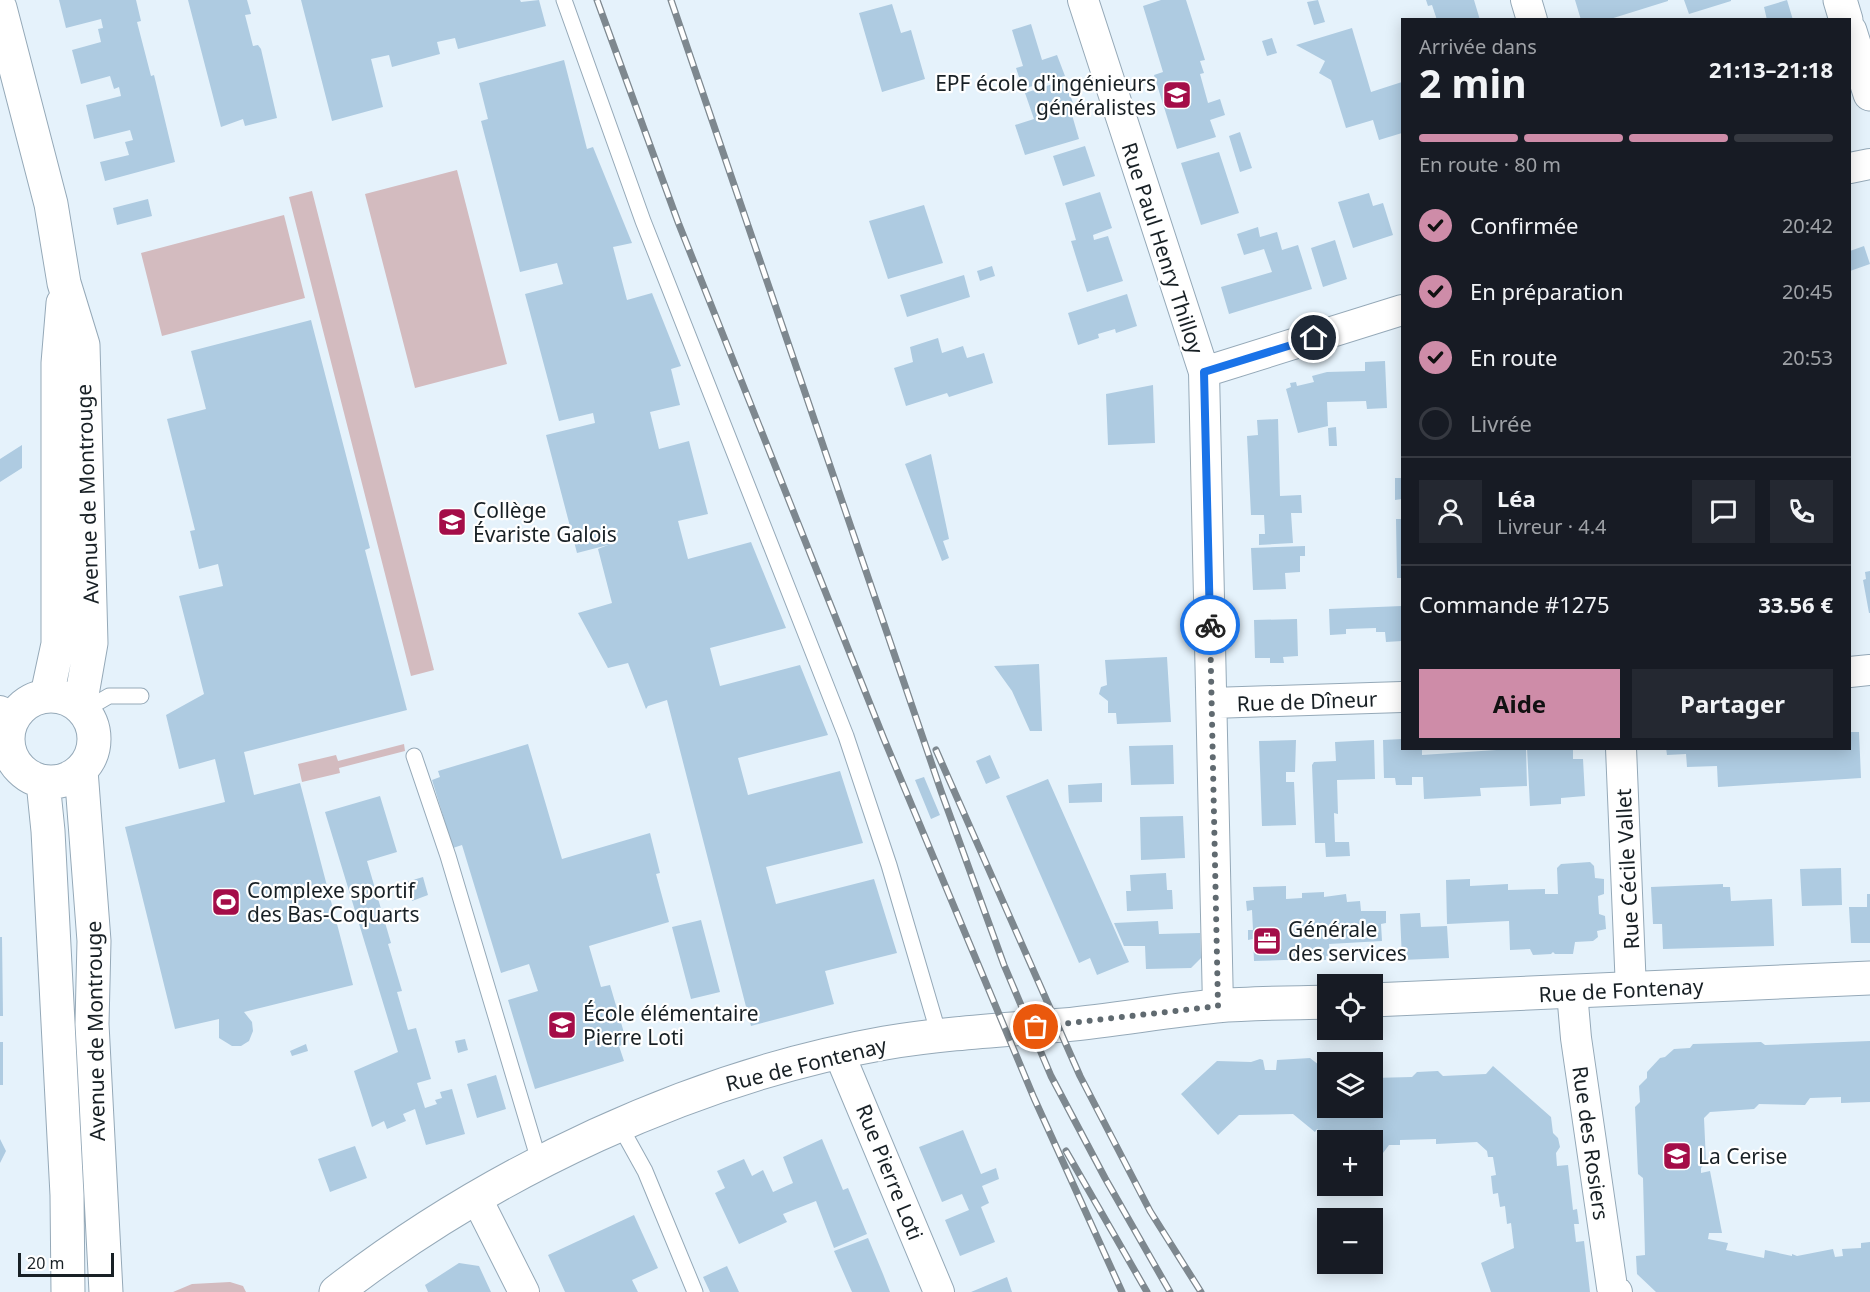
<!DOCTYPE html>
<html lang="fr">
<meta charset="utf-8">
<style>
:root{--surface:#171b24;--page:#242831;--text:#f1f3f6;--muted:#9ea1a6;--line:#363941;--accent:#ce8ca8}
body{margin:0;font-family:"Noto Sans",sans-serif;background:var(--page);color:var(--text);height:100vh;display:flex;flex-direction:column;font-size:22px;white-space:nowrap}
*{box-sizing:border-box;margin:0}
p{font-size:20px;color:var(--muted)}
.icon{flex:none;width:33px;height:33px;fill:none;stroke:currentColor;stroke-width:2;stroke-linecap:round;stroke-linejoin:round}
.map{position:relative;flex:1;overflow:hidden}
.sheet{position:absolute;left:1401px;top:18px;width:450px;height:732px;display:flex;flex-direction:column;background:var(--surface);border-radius:0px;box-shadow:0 3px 15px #0003}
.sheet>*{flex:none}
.buttons{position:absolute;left:1317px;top:974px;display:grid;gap:12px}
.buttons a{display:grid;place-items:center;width:66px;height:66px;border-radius:0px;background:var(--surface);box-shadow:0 3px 15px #0003;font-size:30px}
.scale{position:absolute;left:18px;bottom:15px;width:96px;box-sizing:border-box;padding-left:6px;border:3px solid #182025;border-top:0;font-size:16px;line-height:21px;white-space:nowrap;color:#182025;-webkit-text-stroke:4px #fff;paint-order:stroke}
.pin{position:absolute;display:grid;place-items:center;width:51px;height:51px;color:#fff;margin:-26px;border:3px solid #fff;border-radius:50%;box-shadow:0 2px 6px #0007}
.courier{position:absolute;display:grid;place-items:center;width:60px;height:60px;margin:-30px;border:4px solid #1a73e8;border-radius:50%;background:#fff;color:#222;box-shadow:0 2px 8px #0007}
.headline em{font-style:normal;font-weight:700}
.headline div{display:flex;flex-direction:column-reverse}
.headline{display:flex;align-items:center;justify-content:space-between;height:102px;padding:0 18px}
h1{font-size:39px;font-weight:700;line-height:45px}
.bar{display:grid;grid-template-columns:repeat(4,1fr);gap:9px 6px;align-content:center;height:72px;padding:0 18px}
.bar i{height:8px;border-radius:4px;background:var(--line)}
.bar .on{background:var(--accent)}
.bar p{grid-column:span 4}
.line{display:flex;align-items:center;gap:15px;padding:0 18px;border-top:2px solid var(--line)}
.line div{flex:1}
.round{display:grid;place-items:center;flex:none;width:63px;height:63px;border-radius:0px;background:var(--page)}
ol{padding:0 18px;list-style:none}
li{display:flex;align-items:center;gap:18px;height:66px}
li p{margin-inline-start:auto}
li .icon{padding:6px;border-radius:50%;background:var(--accent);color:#111;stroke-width:4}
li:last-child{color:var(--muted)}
li i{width:33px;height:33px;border:3px solid var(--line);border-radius:50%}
.action{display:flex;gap:12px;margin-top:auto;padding:12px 18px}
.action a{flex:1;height:69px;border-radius:0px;background:var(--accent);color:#111;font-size:24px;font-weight:700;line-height:69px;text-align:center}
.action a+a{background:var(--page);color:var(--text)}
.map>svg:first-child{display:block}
.green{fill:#d3bbbf}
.building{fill:#aecbe1}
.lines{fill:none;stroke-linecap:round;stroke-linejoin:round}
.service-casing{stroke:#95a9b8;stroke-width:17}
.minor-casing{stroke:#95a9b8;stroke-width:32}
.tertiary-casing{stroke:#95a9b8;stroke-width:35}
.secondary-casing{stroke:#95a9b8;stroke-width:35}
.primary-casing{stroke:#95a9b8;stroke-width:35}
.service{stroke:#fff;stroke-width:15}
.minor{stroke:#fff;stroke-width:30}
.tertiary{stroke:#fff;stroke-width:33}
.secondary{stroke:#fff;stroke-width:33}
.primary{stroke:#fff;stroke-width:33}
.rail-casing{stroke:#7e888f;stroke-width:7}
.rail{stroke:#fff;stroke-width:4.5;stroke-dasharray:14;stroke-linecap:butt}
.done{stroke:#606a70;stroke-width:6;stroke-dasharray:0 10.8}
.route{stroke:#1a73e8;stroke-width:8}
.labels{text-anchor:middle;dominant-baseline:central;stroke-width:4.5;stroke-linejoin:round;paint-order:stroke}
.poi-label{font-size:21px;fill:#182025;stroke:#fff;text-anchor:start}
.street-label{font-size:21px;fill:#182025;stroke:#fff}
</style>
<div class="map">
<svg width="1870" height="1292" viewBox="0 0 1870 1292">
<rect width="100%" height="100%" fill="#e5f2fb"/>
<path class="green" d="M457 170 507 364 415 388 365 194Z
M312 191 434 670 411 676 289 197Z
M284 215 305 298 162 336 141 253Z
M404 744 405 751 339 768 340 773 302 782 298 764 336 755 338 761Z
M230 1282 243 1286 246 1292H173L192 1284Z"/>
<path class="building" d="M59 0H136L141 21 137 22 151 76 154 75 175 162 105 181 100 162 129 155 125 142 133 140 130 130 94 139 86 105 121 96 119 87 114 89 110 76 81 84 72 50 101 42 98 29 103 28 101 19 66 28Z
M188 0H247L251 14 245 15 253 46 258 45 261 49 277 118 245 126 243 119 221 127Z
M301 0H520L521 2 539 0 546 26 458 49 455 38 437 42 440 54 392 67 389 55 371 59 383 107 332 121Z
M1161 0H1186L1205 60 1200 61 1204 73 1200 74 1208 103 1220 99 1225 115 1210 120 1216 137 1177 149 1154 75 1163 72 1143 6Z
M1318 0 1325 22 1314 25 1307 2Z
M1426 0H1474L1480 20H1437L1432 5 1428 6Z
M1575 0H1668V1L1607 20H1581Z
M1684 0H1731V1L1689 14Z
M1787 0 1793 20H1767L1764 7Z
M892 4 901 33 911 30 925 79 882 92 859 13Z
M1031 24 1042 60 1057 55 1065 76 1023 89 1016 68 1023 66 1012 30Z
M1352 28 1371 92 1402 82V133L1379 140 1373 120 1346 128 1331 80 1319 73 1325 61 1296 45Z
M1272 38 1277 53 1267 56 1262 41Z
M564 60 587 149 593 147 632 243 613 247 627 300 652 293 681 366 671 369 680 405 650 412 659 449 689 441 708 514 678 521 688 559 751 542 786 628 710 648 720 686 800 665 828 735 738 758 748 795 840 771 863 843 766 867 776 904 874 879 897 953 825 971 834 1004 751 1026 667 700 648 706 646 709 628 663 608 668 578 613 612 603 598 549 608 545 577 553 546 435 595 423 593 413 559 421 525 294 563 284 557 263 520 272 481 121 488 119 479 83Z
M1065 80 1074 106 1070 108 1079 139 1025 155 1015 125 1034 119 1025 93Z
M1240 132 1252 168 1240 172 1229 136Z
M1085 146 1095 176 1063 186 1053 156Z
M1219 152 1239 213 1201 225 1181 163Z
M1100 192 1112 228 1093 235 1094 240 1108 236 1123 281 1087 292 1071 241 1076 240 1065 203Z
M1369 193 1373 206 1383 203 1393 235 1353 248 1338 202Z
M148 199 152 216 117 225 113 208Z
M924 205 943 263 888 279 869 221Z
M1258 227 1260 237 1277 232 1282 250 1298 245 1312 289 1229 314 1221 287 1272 272 1264 249 1244 255 1237 234Z
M1335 240 1347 279 1323 287 1311 248Z
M1864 246 1870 264 1850 271V251Z
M992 266 995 276 980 281 977 271Z
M964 275 970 297 907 317 900 295Z
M1127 294 1137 326 1116 333 1115 329 1098 334 1099 338 1078 345 1068 313Z
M311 320 370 548 365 550 407 710 244 752 254 795 300 783 353 985 244 1012 252 1022 253 1031 249 1041 241 1046H232L219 1038V1019L175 1029 125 827 225 802 215 759 179 769 166 715 204 694 179 596 223 586 218 564 199 569 190 531 195 530 167 419 206 409 191 351Z
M938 338 942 353 963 346 967 358 984 353 993 383 949 397 947 393 906 406 894 368 913 362 910 347Z
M1385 361 1387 408 1367 409 1366 401 1327 402 1328 426 1298 433 1286 389 1291 387 1290 383 1296 382 1297 386 1314 382 1312 376 1327 372 1365 371V362Z
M1153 385 1155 443 1108 445 1106 394Z
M1278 419 1280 496 1301 495 1302 513H1291L1293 543 1259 545V534H1265L1264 515H1251L1247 436 1258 435 1257 420Z
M1336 427 1337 446H1329L1328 428Z
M22 445V468L0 482V459Z
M931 454 949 539 943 541 949 558 942 561 905 464Z
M1395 478H1402V499L1395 500Z
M1396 519H1402V578H1397Z
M1305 546V556H1300V572L1285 573 1286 589 1253 590 1251 548Z
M1870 571V613H1869L1863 580 1866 579 1865 572Z
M1402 606V641L1386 642 1385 632H1376V628L1346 629V634L1330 635 1329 609Z
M1297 619 1298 656 1283 657 1284 663H1270V658H1255L1254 620Z
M1167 657 1171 722 1117 724 1116 713H1108V701L1099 694 1101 687 1107 685 1105 660Z
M1039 664 1042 731H1030L1012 691 994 666Z
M1850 732H1859L1861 778 1718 787 1717 766 1687 767 1686 754 1667 755 1666 748H1850Z
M1402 739V748H1422V755L1526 748 1527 786 1480 788 1481 796 1424 799 1423 777H1412V785H1396L1395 778H1384L1383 740Z
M1296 740 1295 772H1286V782H1294L1296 825 1262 826 1259 741Z
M1374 740 1375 779 1337 780 1338 814 1334 813 1335 842H1349L1350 856 1326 857 1325 843H1315L1312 765 1314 762 1336 761 1335 742Z
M528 744 562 859 650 833 660 873 656 874 669 922 589 946 601 987 610 985 627 1043 619 1046 624 1061 535 1089 508 1000 538 991 529 964 501 973 462 845 453 848 432 780 440 777 438 771Z
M1173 745 1174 784 1131 785 1129 746Z
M1527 748H1573V759H1583L1585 796 1561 798V804L1530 806Z
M990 755 1000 778 986 784 976 761Z
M924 777 940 815 931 819 915 780Z
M1048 779 1129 962 1097 975 1090 958 1079 963 1006 796Z
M1102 783V802L1069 803 1068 785Z
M380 796 397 852 367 861 391 943 388 944 402 991 397 992 408 1030 416 1028 431 1079 417 1083 425 1108 437 1104 435 1100 442 1098 440 1092 452 1089 465 1134 426 1145 415 1109 403 1114 406 1121 387 1129 384 1121 372 1127 354 1071 398 1052 325 812Z
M1183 816 1185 858 1141 860 1140 817Z
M1590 862 1594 866 1595 878 1604 879V894L1598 896 1599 914 1605 916 1606 929 1597 931 1598 937 1593 941 1575 942 1573 954H1555L1553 952 1551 954 1533 955 1530 949 1510 950 1509 921 1447 924 1446 880 1470 879V886L1508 884V890L1545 889V894H1558L1557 868 1561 864Z
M1841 868 1842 905 1802 906 1800 869Z
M1166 873 1167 890H1172L1173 909 1127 911 1126 891H1131L1130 875Z
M423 877 428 895 412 901 406 882Z
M1723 884V887H1730L1731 901 1772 899 1774 946 1663 949 1662 924H1653L1651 887Z
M1286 886V899L1302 898V893L1324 892V897L1346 894 1347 902 1360 901 1361 911H1386V923L1381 924 1382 941 1329 944 1330 955 1326 956V960H1316V956H1312V959L1254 961 1253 939 1248 940V930H1253L1252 910 1247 911 1246 901 1254 900 1253 887Z
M1867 894H1870V943H1851L1849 907H1867Z
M1420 913 1421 927 1447 926 1449 958 1402 960 1400 914Z
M701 920 720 992 691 999 672 927Z
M1158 921 1159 934 1200 933 1201 958 1191 968 1146 969 1145 946H1124L1114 923Z
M0 937H2L3 1016H0Z
M465 1039 468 1050 458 1053 455 1041Z
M1870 1041V1102L1841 1103V1097L1810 1098 1805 1105 1759 1104 1754 1109 1710 1112 1704 1118 1706 1162 1701 1168V1173L1710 1171 1722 1233H1709L1708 1239 1728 1243 1726 1250 1764 1258 1765 1250 1792 1256V1254L1797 1256 1833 1249 1835 1257 1843 1256 1842 1249 1861 1248V1243L1870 1242V1292H1656L1637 1274 1636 1256 1645 1255 1643 1178 1638 1174 1635 1107 1640 1102 1639 1086 1647 1078V1072L1660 1058 1665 1057 1674 1049 1690 1048 1693 1044 1761 1042 1765 1045Z
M0 1042H3V1085H0Z
M306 1044 308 1051 292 1056 290 1051Z
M1310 1058 1328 1072V1107H1372V1078L1412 1077 1417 1072 1438 1071 1443 1076 1486 1074 1493 1066 1551 1117 1553 1133 1558 1138 1560 1147 1556 1153 1557 1166 1568 1165 1573 1210 1577 1209 1579 1224H1574L1576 1242 1584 1241 1590 1292H1491L1481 1263 1514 1248 1511 1223 1507 1224 1505 1206 1500 1207 1498 1193 1493 1194 1491 1176 1496 1175 1493 1157H1488L1487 1151 1477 1142 1436 1144V1139L1400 1140V1145H1389L1380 1157 1376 1154 1372 1159V1140H1330L1317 1129 1315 1132 1293 1114 1239 1115 1218 1135 1181 1094 1217 1061 1251 1062 1260 1059 1263 1060 1265 1070H1276L1277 1060Z
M496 1075 506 1109 477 1118 467 1084Z
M963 1130 981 1174 996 1168 999 1179 982 1186 989 1203 981 1207 995 1242 960 1256 945 1220 969 1210 962 1194 942 1202 919 1147Z
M0 1139 6 1151 0 1163Z
M822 1139 843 1190 848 1188 867 1234 834 1248 816 1201 783 1214 787 1222 739 1244 715 1193 725 1188 717 1171 744 1159 752 1176 763 1170 773 1192 793 1183 783 1157Z
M355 1146 367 1178 330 1192 318 1159Z
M634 1215 658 1268 632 1280 638 1292H565L548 1255Z
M868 1238 883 1274 890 1292H852L834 1251Z
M459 1263 479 1266 491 1292H428L425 1285Z
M727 1266 739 1292H710L703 1277Z
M1007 1277 1012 1292H971Z"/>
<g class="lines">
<g class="service-casing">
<path id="service" d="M564 0 643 221 846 736 889 865 939 1035
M85 710 109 696H141
M414 756 448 856 540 1164
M620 1126 645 1171 695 1292"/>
</g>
<g class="minor-casing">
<path id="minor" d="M1083 0 1204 372 1218 1006
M1526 0 1532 20
M1850 168 1870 164
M1204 372 1402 310
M1850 672 1870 670
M1212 703 1402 697
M0 711 13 718
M0 748 8 745
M1621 748 1631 990
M1572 992 1576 1038 1612 1287 1617 1292
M839 1053 939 1292
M476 1197 524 1292"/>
</g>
<g class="tertiary-casing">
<path id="tertiary" d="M0 8 51 204 64 283 83 345 91 643 80 706
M47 695 58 644V363L63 303
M8 739a43 43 0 1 1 86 0a43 43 0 1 1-86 0Z
M81 770 94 941 92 1024 106 1292
M43 782 48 831 67 1195 68 1292"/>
</g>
<g class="secondary-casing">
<path id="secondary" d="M1372 1000 1870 978
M336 1292C491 1172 692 1077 885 1043 945 1033 1004 1030 1064 1025 1115 1020 1166 1011 1216 1006 1253 1003 1291 1003 1328 1002"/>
</g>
<g class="primary-casing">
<path id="primary" d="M1840 0 1846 20
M1850 31 1870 94"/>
</g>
<use href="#service" class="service"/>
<use href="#minor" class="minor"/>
<use href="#tertiary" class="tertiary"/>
<use href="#secondary" class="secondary"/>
<use href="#primary" class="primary"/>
<g class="rail-casing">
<path id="rail" d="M597 0 678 222 884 739 1034 1098 1122 1292
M671 0 941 791 1004 965 1051 1076 1105 1178 1170 1292
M936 750 1080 1076 1150 1211 1201 1292
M1066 1151 1147 1292"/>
</g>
<use href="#rail" class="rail"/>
</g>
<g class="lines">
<path class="done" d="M1036 1027 1218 1006 1210 625"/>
<path class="route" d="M1210 625 1204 372 1314 338"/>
</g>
<defs>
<g id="university-square" transform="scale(1.5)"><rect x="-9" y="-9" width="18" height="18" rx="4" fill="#a40d48" stroke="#fff"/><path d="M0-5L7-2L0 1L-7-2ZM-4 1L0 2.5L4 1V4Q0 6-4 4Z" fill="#fff"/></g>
<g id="school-square" transform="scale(1.5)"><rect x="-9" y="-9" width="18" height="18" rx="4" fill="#a40d48" stroke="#fff"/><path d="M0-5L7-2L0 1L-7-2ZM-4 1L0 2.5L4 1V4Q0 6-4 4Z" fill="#fff"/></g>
<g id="stadium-square" transform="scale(1.5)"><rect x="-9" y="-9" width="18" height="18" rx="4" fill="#a40d48" stroke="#fff"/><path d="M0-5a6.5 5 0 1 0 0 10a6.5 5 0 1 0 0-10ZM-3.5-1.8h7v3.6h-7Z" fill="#fff"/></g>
<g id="office-square" transform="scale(1.5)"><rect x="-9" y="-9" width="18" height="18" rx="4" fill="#a40d48" stroke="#fff"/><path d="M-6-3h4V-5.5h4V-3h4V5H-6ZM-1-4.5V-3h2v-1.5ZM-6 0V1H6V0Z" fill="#fff"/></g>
</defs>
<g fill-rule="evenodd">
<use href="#university-square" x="1177" y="95"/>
<use href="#school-square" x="452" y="522"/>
<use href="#stadium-square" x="226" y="902"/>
<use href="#office-square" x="1267" y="941"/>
<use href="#school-square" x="562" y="1025"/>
<use href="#school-square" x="1677" y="1156"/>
</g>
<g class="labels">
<g class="poi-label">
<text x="1156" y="83" text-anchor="end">EPF école d'ingénieurs<tspan x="1156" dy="24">généralistes</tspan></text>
<text x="473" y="510">Collège<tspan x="473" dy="24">Évariste Galois</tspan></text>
<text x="247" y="890">Complexe sportif<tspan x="247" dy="24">des Bas-Coquarts</tspan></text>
<text x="1288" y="929">Générale<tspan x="1288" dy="24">des services</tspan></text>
<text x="583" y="1013">École élémentaire<tspan x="583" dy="24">Pierre Loti</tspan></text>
<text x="1698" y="1156">La Cerise</text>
</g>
<g class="street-label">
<text transform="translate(1163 248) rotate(72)">Rue Paul Henry Thilloy</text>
<text transform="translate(87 494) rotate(-92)">Avenue de Montrouge</text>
<text transform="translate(1307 701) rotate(-2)">Rue de Dîneur</text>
<text transform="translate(1627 869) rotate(-93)">Rue Cécile Vallet</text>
<text transform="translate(1621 990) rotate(-3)">Rue de Fontenay</text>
<text transform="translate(95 1031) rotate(-91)">Avenue de Montrouge</text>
<text transform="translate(806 1064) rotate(-14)">Rue de Fontenay</text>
<text transform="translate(1591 1143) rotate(82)">Rue des Rosiers</text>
<text transform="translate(890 1172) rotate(68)">Rue Pierre Loti</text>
</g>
</g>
</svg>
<div class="buttons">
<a><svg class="icon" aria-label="locate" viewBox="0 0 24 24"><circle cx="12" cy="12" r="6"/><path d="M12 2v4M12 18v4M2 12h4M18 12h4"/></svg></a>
<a><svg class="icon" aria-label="layers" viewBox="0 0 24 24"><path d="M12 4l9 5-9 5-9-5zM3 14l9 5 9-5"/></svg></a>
<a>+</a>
<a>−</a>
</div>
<div class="scale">20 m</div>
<div class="pin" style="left:1036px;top:1027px;background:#ea580c"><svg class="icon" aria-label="bag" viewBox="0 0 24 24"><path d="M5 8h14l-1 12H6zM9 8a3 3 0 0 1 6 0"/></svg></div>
<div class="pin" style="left:1314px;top:338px;background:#1f2937"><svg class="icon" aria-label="home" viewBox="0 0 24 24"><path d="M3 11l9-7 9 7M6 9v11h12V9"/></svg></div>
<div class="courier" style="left:1210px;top:625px"><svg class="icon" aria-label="bike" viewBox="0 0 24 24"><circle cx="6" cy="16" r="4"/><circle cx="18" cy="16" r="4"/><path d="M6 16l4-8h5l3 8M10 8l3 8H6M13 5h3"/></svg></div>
<section class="sheet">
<div class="headline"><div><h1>2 min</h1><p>Arrivée dans</p></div><em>21:13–21:18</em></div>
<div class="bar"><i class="on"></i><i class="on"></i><i class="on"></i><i></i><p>En route · 80 m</p></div>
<ol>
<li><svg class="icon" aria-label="check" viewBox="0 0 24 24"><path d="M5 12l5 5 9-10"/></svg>Confirmée<p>20:42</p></li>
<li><svg class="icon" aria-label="check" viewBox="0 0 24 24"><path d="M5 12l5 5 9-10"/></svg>En préparation<p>20:45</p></li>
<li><svg class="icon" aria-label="check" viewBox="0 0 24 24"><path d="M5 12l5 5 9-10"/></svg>En route<p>20:53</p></li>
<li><i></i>Livrée</li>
</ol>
<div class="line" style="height:108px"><a class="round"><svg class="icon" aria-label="person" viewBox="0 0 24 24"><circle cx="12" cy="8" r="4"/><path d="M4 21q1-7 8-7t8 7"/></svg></a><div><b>Léa</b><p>Livreur · 4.4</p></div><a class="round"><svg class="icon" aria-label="chat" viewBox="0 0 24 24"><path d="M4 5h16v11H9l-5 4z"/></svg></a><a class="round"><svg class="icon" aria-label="phone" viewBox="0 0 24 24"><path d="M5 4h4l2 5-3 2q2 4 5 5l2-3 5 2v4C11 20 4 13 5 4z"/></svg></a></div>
<div class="line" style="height:78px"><div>Commande #1275</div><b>33.56 €</b></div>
<div class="action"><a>Aide</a><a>Partager</a></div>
</section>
</div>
